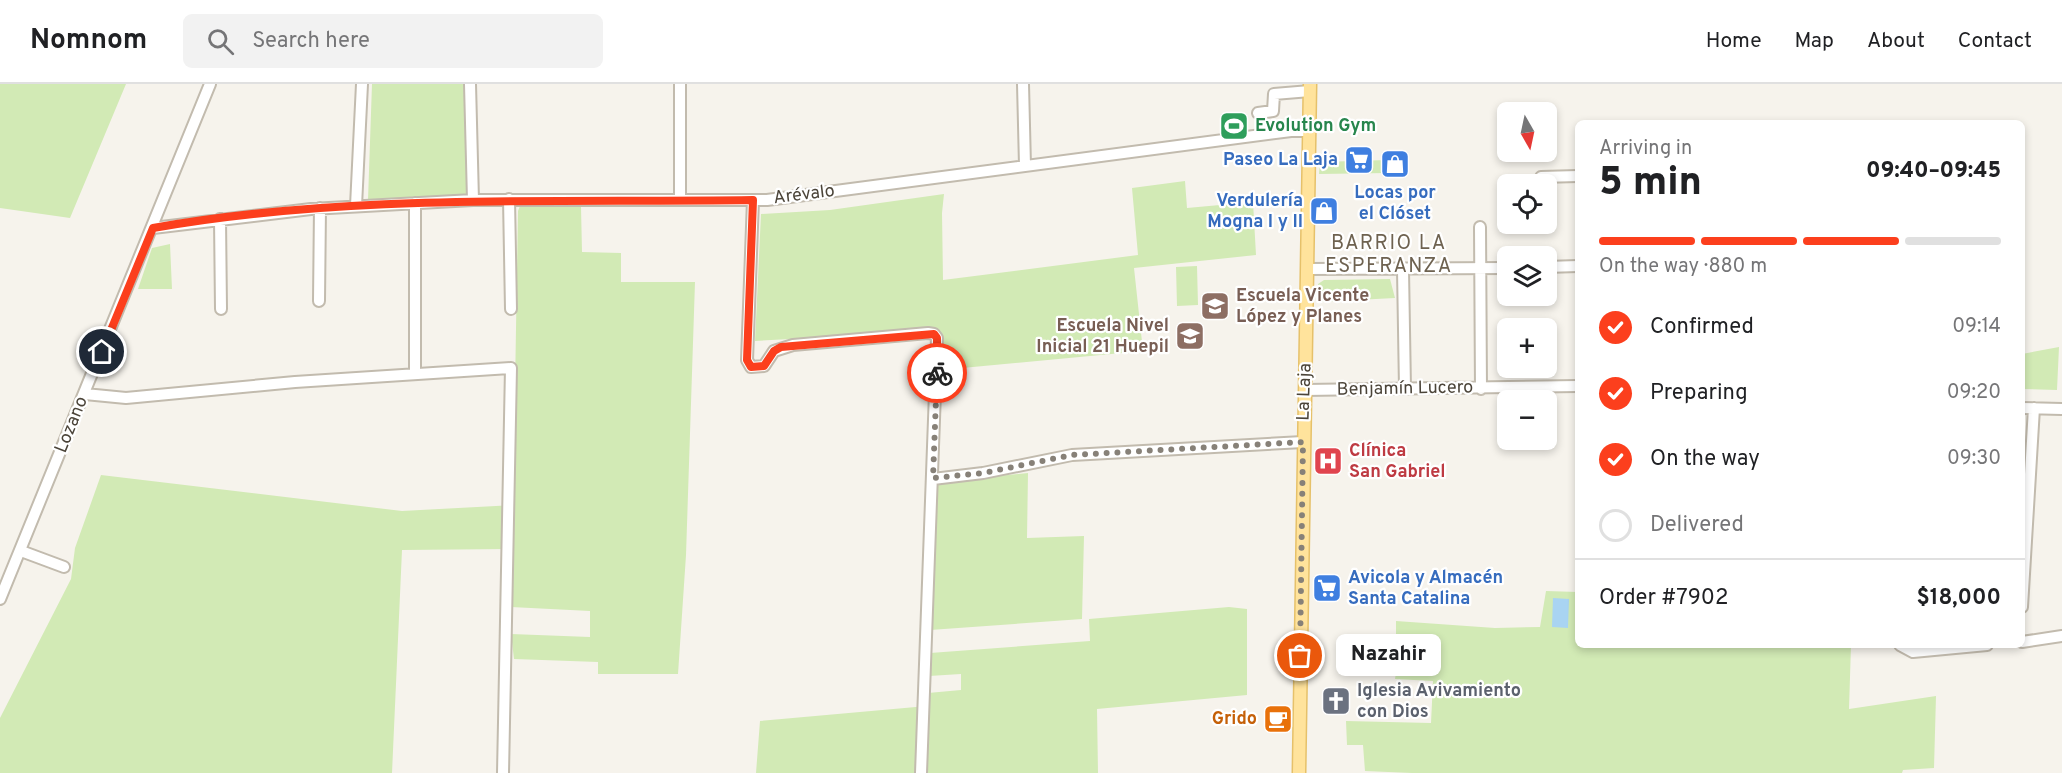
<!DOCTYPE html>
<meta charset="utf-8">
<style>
:root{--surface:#fff;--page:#f2f2f2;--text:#202124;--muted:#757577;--line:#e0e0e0;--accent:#fc3f1d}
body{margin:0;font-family:Overpass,sans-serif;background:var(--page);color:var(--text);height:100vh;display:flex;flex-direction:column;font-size:22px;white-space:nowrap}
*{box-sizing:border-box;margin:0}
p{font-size:20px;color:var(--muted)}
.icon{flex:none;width:33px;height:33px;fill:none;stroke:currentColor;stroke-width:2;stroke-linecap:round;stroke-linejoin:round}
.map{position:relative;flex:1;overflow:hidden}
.sheet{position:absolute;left:1575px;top:36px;width:450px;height:528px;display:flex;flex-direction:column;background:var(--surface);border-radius:9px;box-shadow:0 3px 9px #0003}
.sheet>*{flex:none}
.needle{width:39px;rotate:171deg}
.fabs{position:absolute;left:1497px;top:18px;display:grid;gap:12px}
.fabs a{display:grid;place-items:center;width:60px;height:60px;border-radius:9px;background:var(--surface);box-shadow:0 3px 9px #0003;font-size:30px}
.pin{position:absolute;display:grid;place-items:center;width:51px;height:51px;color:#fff;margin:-26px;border:3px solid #fff;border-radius:50%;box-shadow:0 2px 6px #0007}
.courier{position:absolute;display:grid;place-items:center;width:60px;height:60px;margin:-30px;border:4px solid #fc3f1d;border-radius:50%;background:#fff;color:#222;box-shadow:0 2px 8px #0007}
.bubble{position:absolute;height:42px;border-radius:9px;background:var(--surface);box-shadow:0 3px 9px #0003;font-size:20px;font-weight:800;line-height:42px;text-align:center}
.summary em{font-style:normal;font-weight:800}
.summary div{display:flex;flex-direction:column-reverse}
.summary{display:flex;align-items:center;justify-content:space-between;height:102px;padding:0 24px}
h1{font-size:39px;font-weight:800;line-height:45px}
.bar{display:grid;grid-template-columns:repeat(4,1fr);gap:9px 6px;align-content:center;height:72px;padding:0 24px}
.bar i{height:8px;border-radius:4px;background:var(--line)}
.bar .on{background:var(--accent)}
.bar p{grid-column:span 4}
.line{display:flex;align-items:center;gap:15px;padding:0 24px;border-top:2px solid var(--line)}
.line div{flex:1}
ol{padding:0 24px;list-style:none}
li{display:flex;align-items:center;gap:18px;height:66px}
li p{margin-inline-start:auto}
li .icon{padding:6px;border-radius:50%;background:var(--accent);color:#fff;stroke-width:4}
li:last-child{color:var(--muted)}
li i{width:33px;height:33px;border:3px solid var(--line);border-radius:50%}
header{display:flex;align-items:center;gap:36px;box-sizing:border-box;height:84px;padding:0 30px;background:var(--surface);border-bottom:2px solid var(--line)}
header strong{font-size:28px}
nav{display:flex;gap:33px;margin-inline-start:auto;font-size:21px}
.search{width:420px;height:54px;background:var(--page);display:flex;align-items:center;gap:15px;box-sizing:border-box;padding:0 21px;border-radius:9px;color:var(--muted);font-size:22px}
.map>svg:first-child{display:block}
.green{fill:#d2eab5}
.water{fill:#a9d4f2}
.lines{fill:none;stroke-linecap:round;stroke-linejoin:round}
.minor-casing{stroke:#c2bbae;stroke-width:14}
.major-casing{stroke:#e6c16a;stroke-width:15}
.minor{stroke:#fff;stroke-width:10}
.major{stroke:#ffe39c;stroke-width:12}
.done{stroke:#878178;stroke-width:6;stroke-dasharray:0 10.8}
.route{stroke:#fc3f1d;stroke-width:8}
.labels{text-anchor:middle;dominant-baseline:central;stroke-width:4.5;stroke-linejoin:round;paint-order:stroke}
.leisure-label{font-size:18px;font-weight:bold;fill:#27864d;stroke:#fff;text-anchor:start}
.shop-label{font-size:18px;font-weight:bold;fill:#366cbe;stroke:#fff;text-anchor:end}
.street-label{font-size:18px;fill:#4b4439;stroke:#fff}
.education-label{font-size:18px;font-weight:bold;fill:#785e54;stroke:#fff;text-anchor:start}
.health-label{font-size:18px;font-weight:bold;fill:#be3a42;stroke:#fff;text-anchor:start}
.worship-label{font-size:18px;font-weight:bold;fill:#5b616d;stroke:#fff;text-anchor:start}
.food-label{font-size:18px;font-weight:bold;fill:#c56008;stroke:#fff;text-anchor:end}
.neighbourhood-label{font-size:20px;letter-spacing:1.5px;fill:#6e6250;stroke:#fff}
</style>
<header>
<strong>Nomnom</strong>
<div class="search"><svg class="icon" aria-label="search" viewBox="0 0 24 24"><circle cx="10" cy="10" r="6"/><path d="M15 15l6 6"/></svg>Search here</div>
<nav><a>Home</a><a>Map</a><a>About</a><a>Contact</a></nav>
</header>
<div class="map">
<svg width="2062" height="689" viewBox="0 0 2062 689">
<rect width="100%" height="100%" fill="#f6f3ec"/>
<path class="green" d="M0 0H126L70 134 0 124Z
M372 0H464L468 111 368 116Z
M1387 76 1388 89 1319 90 1320 78Z
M1185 97 1187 124 1253 118 1256 171 1134 184 1143 267 941 286 940 247 755 257 761 130 830 126 944 110 942 129 943 196 1138 171 1132 104Z
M528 121 581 123 582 168 621 169V198H695L686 471 678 590H598V578L514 575 511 550 590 553V527L511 523 512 465 402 466 392 689H0V634L71 495 75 464 101 391 402 427 513 421 518 127 520 122Z
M170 160 172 205H138L152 164Z
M1197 182 1198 221 1177 222 1176 183Z
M1390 195 1395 214 1319 218 1318 200 1324 196Z
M2059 263 2057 306 2022 305V270Z
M1028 389 1027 454 1084 452 1082 535 930 546 935 398Z
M1546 507 1578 508V561H1851L1849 625 1936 612 1934 684 1903 686 1902 689H1412L1365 687 1363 661H1347L1346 637 1431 639 1433 597 1395 595 1398 575 1424 578 1426 558 1396 556V537L1495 544 1540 543Z
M1229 523 1247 525V611L1097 625 1098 689H756L760 637 927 622 928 609 961 606V590L929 592 930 569 1090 557 1089 535Z"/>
<path class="water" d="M1553 514 1569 515 1568 544 1552 543Z"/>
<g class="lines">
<g class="minor-casing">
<path id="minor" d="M470 0 473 116
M680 0V116
M1023 0 1025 82
M1258 29 1273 27 1274 10 1310 7
M1541 93 1578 92
M509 115 511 225
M753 116 747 276 751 283 764 282 774 267 793 261 928 249 934 250 937 254 921 689
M356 122 362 0
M220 135 221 225
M1480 143 1481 305
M153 144 311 125 473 116H767L1291 47H1308
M1546 183 1578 182
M1307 185 1508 184
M1403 186 1405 305
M319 217 320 124
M415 289V119
M1305 306 1578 302
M85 310 126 314 295 298 511 284 503 689
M2022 324 2062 325
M933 395 983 389 1072 371 1303 358
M21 467 64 483
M0 515 210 0
M2022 523 2034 324
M2022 558 2062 552
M1900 561 1913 568 1987 561"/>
</g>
<g class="major-casing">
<path id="major" d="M1299 689 1310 0"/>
</g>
<use href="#minor" class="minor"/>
<use href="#major" class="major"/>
</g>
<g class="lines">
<path class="done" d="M937 289 933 394 983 389 1072 371 1303 358 1300 572"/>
<path class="route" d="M102 268 153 144C351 109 553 119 753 116L747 276 751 283 764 282 774 267 781 263 934 250 937 254V289"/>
</g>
<defs>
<g id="stadium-square" transform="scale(1.5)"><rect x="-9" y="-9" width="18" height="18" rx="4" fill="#2e9e5b" stroke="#fff"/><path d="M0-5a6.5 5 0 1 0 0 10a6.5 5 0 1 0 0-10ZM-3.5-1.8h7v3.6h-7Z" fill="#fff"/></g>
<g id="supermarket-square" transform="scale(1.5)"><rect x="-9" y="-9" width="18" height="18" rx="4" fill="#3f7fe0" stroke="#fff"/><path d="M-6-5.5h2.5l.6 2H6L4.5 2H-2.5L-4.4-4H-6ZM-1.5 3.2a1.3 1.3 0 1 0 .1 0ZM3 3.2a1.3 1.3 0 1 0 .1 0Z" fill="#fff"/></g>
<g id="shop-square" transform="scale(1.5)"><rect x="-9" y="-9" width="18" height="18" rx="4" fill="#3f7fe0" stroke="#fff"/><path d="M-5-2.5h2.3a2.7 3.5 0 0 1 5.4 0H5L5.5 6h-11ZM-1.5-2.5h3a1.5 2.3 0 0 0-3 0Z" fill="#fff"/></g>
<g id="school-square" transform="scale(1.5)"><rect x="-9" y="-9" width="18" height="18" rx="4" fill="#8d6e63" stroke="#fff"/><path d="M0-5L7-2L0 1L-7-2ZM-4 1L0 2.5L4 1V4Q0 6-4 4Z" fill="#fff"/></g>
<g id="hospital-square" transform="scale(1.5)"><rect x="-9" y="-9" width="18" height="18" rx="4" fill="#e0444e" stroke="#fff"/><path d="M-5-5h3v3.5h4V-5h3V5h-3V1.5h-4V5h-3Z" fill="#fff"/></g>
<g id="church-square" transform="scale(1.5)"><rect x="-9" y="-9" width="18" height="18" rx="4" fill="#6b7280" stroke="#fff"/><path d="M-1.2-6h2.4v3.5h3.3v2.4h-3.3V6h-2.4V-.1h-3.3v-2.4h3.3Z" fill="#fff"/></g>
<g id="cafe-square" transform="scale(1.5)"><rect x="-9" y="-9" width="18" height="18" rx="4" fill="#e8710a" stroke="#fff"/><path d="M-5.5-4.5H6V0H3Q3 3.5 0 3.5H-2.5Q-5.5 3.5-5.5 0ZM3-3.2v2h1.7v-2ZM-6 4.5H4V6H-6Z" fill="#fff"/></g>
</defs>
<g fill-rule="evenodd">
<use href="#stadium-square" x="1234" y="42"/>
<use href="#supermarket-square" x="1359" y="76"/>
<use href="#shop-square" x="1395" y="80"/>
<use href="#shop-square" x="1324" y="127"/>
<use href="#school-square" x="1215" y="222"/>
<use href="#school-square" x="1190" y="252"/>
<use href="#hospital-square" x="1328" y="377"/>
<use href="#supermarket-square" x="1327" y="504"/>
<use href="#church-square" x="1336" y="617"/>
<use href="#cafe-square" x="1278" y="635"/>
</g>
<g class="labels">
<g class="leisure-label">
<text x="1255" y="42">Evolution Gym</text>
</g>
<g class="shop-label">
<text x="1338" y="76">Paseo La Laja</text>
<text x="1395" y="109" text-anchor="middle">Locas por<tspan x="1395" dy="21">el Clóset</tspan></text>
<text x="1303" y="117">Verdulería<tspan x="1303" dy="21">Mogna I y II</tspan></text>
<text x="1348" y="494" text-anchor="start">Avicola y Almacén<tspan x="1348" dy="21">Santa Catalina</tspan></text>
</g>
<g class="street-label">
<text transform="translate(804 111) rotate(-7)">Arévalo</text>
<text transform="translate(1405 305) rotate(-1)">Benjamín Lucero</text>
<text transform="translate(1305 308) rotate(-88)">La Laja</text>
<text transform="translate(72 341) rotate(-68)">Lozano</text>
</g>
<g class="education-label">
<text x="1236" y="212">Escuela Vicente<tspan x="1236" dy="21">López y Planes</tspan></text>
<text x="1169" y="242" text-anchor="end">Escuela Nivel<tspan x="1169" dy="21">Inicial 21 Huepil</tspan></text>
</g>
<g class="health-label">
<text x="1349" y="367">Clínica<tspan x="1349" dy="21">San Gabriel</tspan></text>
</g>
<g class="worship-label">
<text x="1357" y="607">Iglesia Avivamiento<tspan x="1357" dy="21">con Dios</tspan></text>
</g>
<g class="food-label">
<text x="1257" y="635">Grido</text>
</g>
<g class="neighbourhood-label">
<text x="1389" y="160">BARRIO LA<tspan x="1389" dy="23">ESPERANZA</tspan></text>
</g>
</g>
</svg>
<div class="fabs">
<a><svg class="needle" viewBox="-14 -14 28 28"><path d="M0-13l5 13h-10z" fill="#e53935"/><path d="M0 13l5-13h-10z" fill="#757577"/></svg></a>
<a><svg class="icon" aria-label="locate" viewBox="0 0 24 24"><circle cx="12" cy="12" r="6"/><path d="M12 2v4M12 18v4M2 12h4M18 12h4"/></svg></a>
<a><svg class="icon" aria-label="layers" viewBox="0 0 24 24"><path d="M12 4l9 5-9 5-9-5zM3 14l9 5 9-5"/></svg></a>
<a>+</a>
<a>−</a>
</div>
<div class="pin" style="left:1300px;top:572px;background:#ea580c"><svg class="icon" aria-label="bag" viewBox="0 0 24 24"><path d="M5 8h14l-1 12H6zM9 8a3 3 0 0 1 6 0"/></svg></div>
<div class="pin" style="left:102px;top:268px;background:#1f2937"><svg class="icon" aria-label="home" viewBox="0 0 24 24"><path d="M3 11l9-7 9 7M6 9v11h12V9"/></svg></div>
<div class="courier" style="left:937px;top:289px"><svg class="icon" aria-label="bike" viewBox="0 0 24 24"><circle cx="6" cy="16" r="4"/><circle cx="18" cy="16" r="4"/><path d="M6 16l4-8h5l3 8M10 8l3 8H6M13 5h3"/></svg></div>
<div class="bubble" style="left:1336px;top:550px;width:105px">Nazahir</div>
<section class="sheet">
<div class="summary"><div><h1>5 min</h1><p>Arriving in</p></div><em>09:40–09:45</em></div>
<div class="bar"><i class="on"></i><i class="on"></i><i class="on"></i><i></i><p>On the way · 880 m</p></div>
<ol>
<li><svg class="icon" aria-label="check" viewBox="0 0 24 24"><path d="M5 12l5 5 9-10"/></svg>Confirmed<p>09:14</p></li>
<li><svg class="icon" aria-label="check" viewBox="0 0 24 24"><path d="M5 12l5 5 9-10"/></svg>Preparing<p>09:20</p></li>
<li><svg class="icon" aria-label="check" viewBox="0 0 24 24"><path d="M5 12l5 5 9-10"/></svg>On the way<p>09:30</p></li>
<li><i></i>Delivered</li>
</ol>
<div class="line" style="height:78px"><div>Order #7902</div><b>$18,000</b></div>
</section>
</div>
